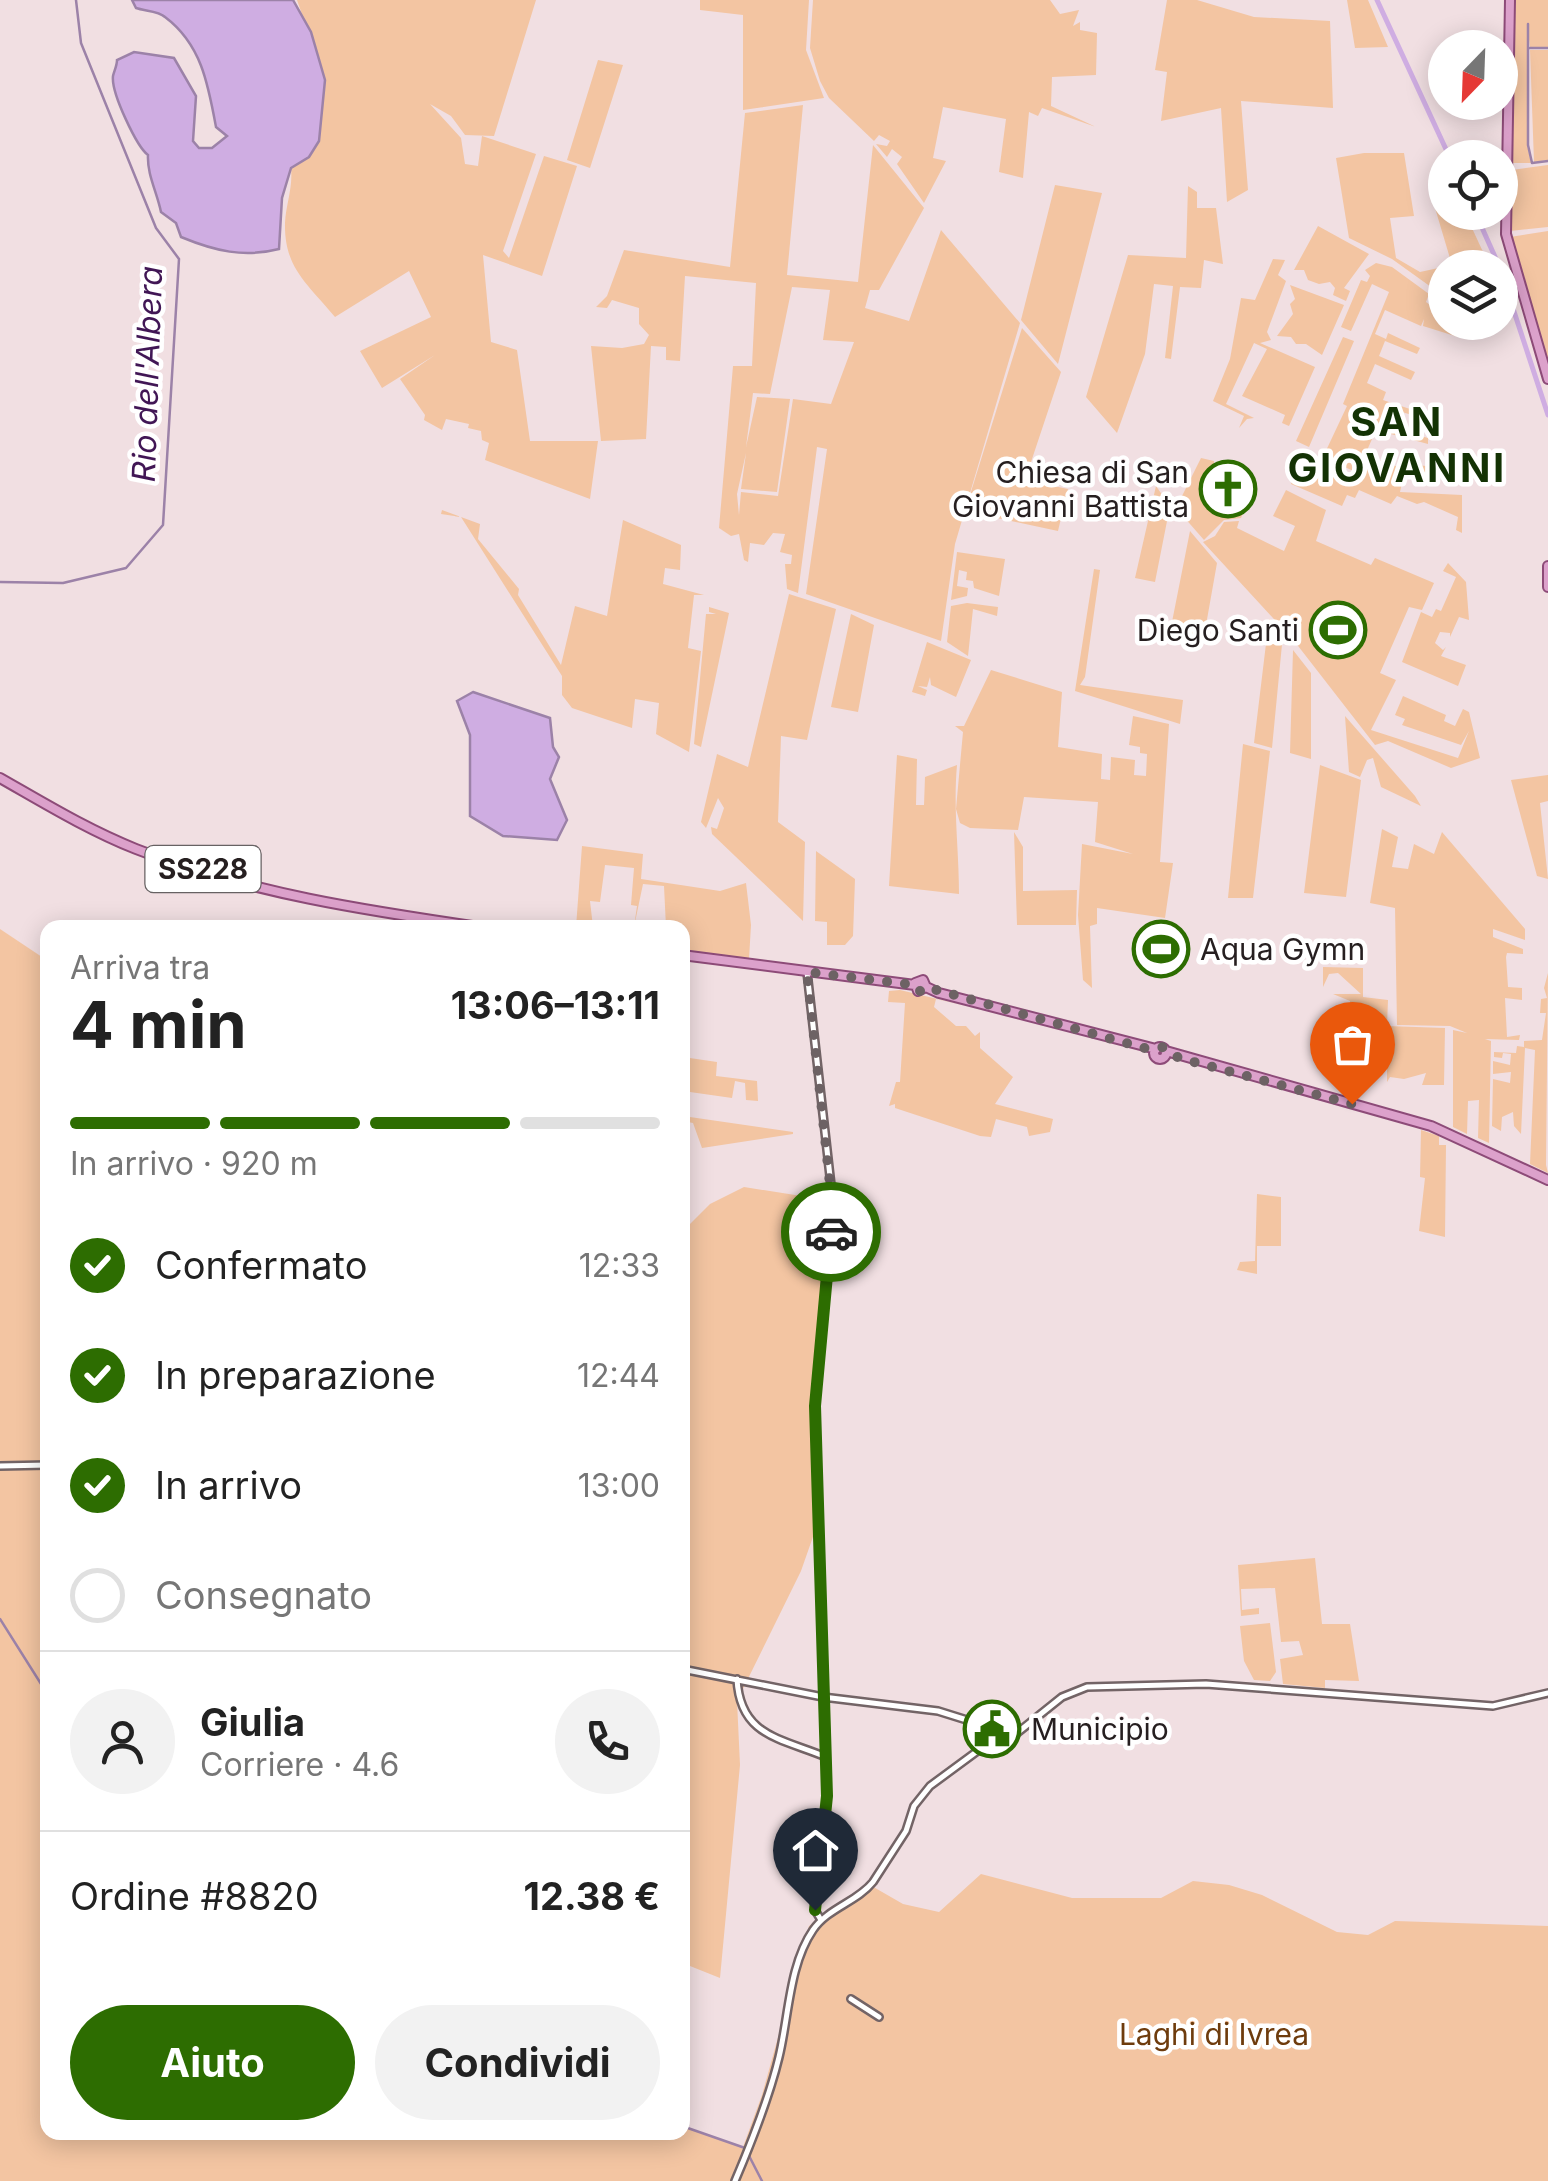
<!DOCTYPE html>
<html lang="it">
<meta charset="utf-8">
<style>
:root{--surface:#fff;--page:#f2f2f2;--text:#222;--muted:#767676;--line:#e0e0e0;--accent:#2d6d01}
body{margin:0;font-family:Inter,sans-serif;background:var(--page);color:var(--text);height:100vh;display:flex;flex-direction:column;font-size:38px;white-space:nowrap}
*{box-sizing:border-box;margin:0}
p{font-size:32px;color:var(--muted)}
.icon{flex:none;width:55px;height:55px;fill:none;stroke:currentColor;stroke-width:2;stroke-linecap:round;stroke-linejoin:round}
.map{position:relative;flex:1;overflow:hidden}
.panel{position:absolute;left:40px;top:920px;width:650px;height:1220px;display:flex;flex-direction:column;background:var(--surface);border-radius:20px;box-shadow:0 5px 25px #0003}
.panel>*{flex:none}
.needle{width:65px;rotate:203deg}
.controls{position:absolute;left:1428px;top:30px;display:grid;gap:20px}
.controls a{display:grid;place-items:center;width:90px;height:90px;border-radius:50%;background:var(--surface);box-shadow:0 5px 25px #0003;font-size:50px}
.pin{position:absolute;display:grid;place-items:center;width:85px;height:85px;color:#fff;margin:-102px -42px;border-radius:50% 50% 50% 0;rotate:-45deg;box-shadow:0 0 10px #0007}
.pin .icon{rotate:45deg}
.courier{position:absolute;display:grid;place-items:center;width:100px;height:100px;margin:-50px;border:8px solid #2d6d01;border-radius:50%;background:#fff;color:#222;box-shadow:0 2px 12px #0007}
.head em{font-style:normal;font-weight:700}
.head div{display:flex;flex-direction:column-reverse}
.head{display:flex;align-items:center;justify-content:space-between;height:170px;padding:0 30px}
h1{font-size:65px;font-weight:700;line-height:75px}
.bar{display:grid;grid-template-columns:repeat(4,1fr);gap:15px 10px;align-content:center;height:120px;padding:0 30px}
.bar i{height:12px;border-radius:8px;background:var(--line)}
.bar .selected{background:var(--accent)}
.bar p{grid-column:span 4}
.line{display:flex;align-items:center;gap:25px;padding:0 30px;border-top:2px solid var(--line)}
.line div{flex:1}
.round{display:grid;place-items:center;flex:none;width:105px;height:105px;border-radius:52px;background:var(--page)}
ol{padding:0 30px;list-style:none}
li{display:flex;align-items:center;gap:30px;height:110px}
li p{margin-inline-start:auto}
li .icon{padding:10px;border-radius:50%;background:var(--accent);color:#fff;stroke-width:4}
li:last-child{color:var(--muted)}
li i{width:55px;height:55px;border:5px solid var(--line);border-radius:50%}
.cta{display:flex;gap:20px;margin-top:auto;padding:20px 30px}
.cta a{flex:1;height:115px;border-radius:60px;background:var(--accent);color:#fff;font-size:40px;font-weight:700;line-height:115px;text-align:center}
.cta a+a{background:var(--page);color:var(--text)}
.map>svg:first-child{display:block}
.green{fill:#f3c5a2;fill-rule:evenodd}
.water{fill:#cfade2;stroke:#9c82a8;stroke-width:2.5}
.lines{fill:none;stroke-linecap:round;stroke-linejoin:round}
.stream{stroke:#9c82a8;stroke-width:2.5}
.canal{stroke:#cfade2;stroke-width:5}
.minor-casing{stroke:#736466;stroke-width:10}
.major-casing{stroke:#8d4b78;stroke-width:12}
.minor{stroke:#fff;stroke-width:5}
.major{stroke:#dca1cb;stroke-width:8}
.done{stroke:#6d6264;stroke-width:10;stroke-dasharray:0 18}
.route{stroke:#2d6d01;stroke-width:12}
.labels{text-anchor:middle;dominant-baseline:central;stroke-width:9;stroke-linejoin:round;paint-order:stroke}
.shield{fill:#fff;stroke:#676263;stroke-width:2.5}
.shield-label{font-size:28px;font-weight:bold;fill:#261f20}
.poi-label{font-size:30px;fill:#261f20;stroke:#fff;text-anchor:end}
.park-label{font-size:30px;fill:#6e3c0d;stroke:#fff}
.water-label{font-size:32px;font-style:italic;fill:#411655;stroke:#fff}
.district-label{font-size:40px;font-weight:bold;letter-spacing:2.5px;fill:#133204;stroke:#fff}
</style>
<div class="map">
<svg width="1548" height="2181" viewBox="0 0 1548 2181">
<rect width="100%" height="100%" fill="#f1dfe2"/>
<path class="green" d="M297 0H536L494 136 465 135 451 116 430 104 461 138 465 164 478 166 482 136 536 154 503 251 509 258 544 156 577 166 542 276 483 255 491 342 517 350 530 441H598L590 499 485 460 489 443 482 440 481 431 468 428 469 424 446 419 442 430 424 420 425 415 400 379 435 355 382 388 360 351 431 317 409 271 335 317C307 283 284 268 285 223 286 204 293 188 291 168L309 157 319 141 325 80Z
M700 0H809L806 50 824 98 743 110V15L700 10Z
M813 0H1050L1060 14 1079 10 1073 26 1080 22V30L1097 33 1096 75 1052 77 1051 106 1096 127 1042 108 1038 116 1029 112 1023 178 999 172 1006 119 943 107 933 158 946 161 924 203 897 164 902 157 892 149 887 157 876 144 887 146 890 141 879 135 874 141 829 98 820 81 810 48Z
M1167 0H1197L1254 17 1330 21 1333 108 1241 101 1248 190 1227 202 1221 108 1161 121 1167 72 1155 70Z
M1347 0H1368L1388 47 1355 48Z
M1515 0H1548V47H1530L1527 24V145L1531 163H1509Z
M1530 50H1548V160L1534 162Z
M598 60 623 65 590 168 567 160Z
M803 105 787 275 858 282 873 145 924 208 879 290H870L865 308 909 321 941 230 1020 323 955 544 941 641 806 594 827 449 817 447 798 593 787 589 785 564H791L792 555 780 552 785 534 773 533 764 545 750 543 748 562 744 560 739 534 731 536 719 528 733 366H752L756 283 685 276 680 361 666 360V347L651 346 646 439 601 441 591 346 622 348 644 344 649 335 639 324V308L612 300 607 308 596 307 607 296 624 250 730 267 745 113ZM792 287 830 290 823 340 854 342 831 404 793 399 778 496 741 492 739 515 737 494 746 453 741 489 777 492 790 399 757 397 746 447 753 393 770 394Z
M1364 153H1404L1414 216 1390 218 1396 258 1420 272 1452 265 1435 208 1445 205V212L1465 213 1490 267 1445 268V297L1392 259 1349 238 1336 158Z
M1548 165V227L1510 231 1512 170Z
M1055 185 1102 193 1058 364 1021 320Z
M1188 186 1197 192V208H1216L1223 264 1204 260 1201 288 1180 287 1171 359 1165 358 1173 286 1154 284 1145 354 1117 433 1086 397 1128 255 1186 258Z
M1318 226 1369 254 1344 288 1350 291 1346 301 1333 295 1335 288 1330 282 1319 284 1308 280 1304 270H1294Z
M1548 231V363L1510 237Z
M1273 259 1285 260 1278 275 1286 281 1267 332 1271 340 1260 343 1315 367 1289 426 1282 423 1285 415 1242 396 1267 349 1254 343 1226 404 1254 418 1247 419 1239 428 1244 416 1213 401 1230 359 1241 298 1255 300Z
M1376 263 1392 267 1429 294 1426 302 1445 316V322L1459 328 1458 337 1423 326 1424 319 1421 326 1385 310 1375 334 1386 339 1388 333 1420 348 1417 354 1385 341 1379 356 1415 372 1411 380 1375 364 1367 383 1386 392 1383 400 1416 411 1415 416 1386 407 1379 424 1428 438V444L1376 430 1365 455 1404 469 1406 463 1432 467 1431 473 1405 469 1400 492 1462 495V533L1456 530 1458 517 1424 502 1417 504 1397 496 1391 504 1359 490 1355 498 1347 495 1342 506 1291 484 1303 456 1302 463 1351 485 1360 474 1323 457 1347 406 1343 404 1389 292 1372 284 1351 331 1341 327 1361 280 1367 282 1370 276 1365 270Z
M1290 285 1344 305 1322 355 1306 344H1296L1291 337 1277 336 1293 314 1290 304 1295 299Z
M1022 328 1061 372 1025 480 1068 489 1058 531 965 511Z
M1343 337 1354 341 1309 447 1296 441Z
M1201 458 1214 461 1213 494 1234 502 1232 508 1236 512 1242 507 1235 509 1239 501 1247 503 1241 518 1224 520 1204 540 1176 508Z
M1156 486 1170 506 1155 582 1135 578Z
M1286 490 1326 510 1316 541 1371 565 1375 558 1434 583 1422 610 1409 607 1380 673 1396 680 1371 730 1458 758 1469 731 1461 745 1402 725 1405 719 1395 715 1403 696 1446 715 1444 721 1455 726 1463 709 1469 712 1480 758 1451 768 1388 741 1375 745 1295 642 1203 542 1215 536 1224 522 1239 521 1237 528 1284 551 1295 526 1273 516Z
M442 510 480 524 478 539 519 589 518 595 561 665 575 606 607 616 623 520 681 545 680 570 665 568 663 584 704 595H694L688 648 701 651 689 752 656 734 659 703 635 699 632 728 572 708 562 695V676L461 517 441 514Z
M1190 531 1217 563 1203 642 1169 637Z
M957 552 1005 559 999 596 974 588 973 581 966 580 967 572 959 570 957 586 968 588 967 596 951 600Z
M1448 563 1466 582 1469 620 1459 617 1450 637V633L1440 632 1435 643 1443 650 1446 647 1441 656 1466 665 1458 686 1402 662 1421 612 1432 617 1436 609 1441 611 1456 577 1443 571Z
M1094 569 1100 570 1085 677 1080 685 1183 700 1180 724 1075 691Z
M789 594 836 609 807 740 781 736 778 822 805 842 803 921 712 834 711 827 717 829 724 808 718 798 706 828 701 822 717 754 748 767Z
M967 603 998 607 997 616 973 609 968 656 947 642 951 606Z
M709 607 729 613 701 747 694 744 706 614H716L709 612Z
M851 614 874 625 858 712 831 707Z
M1269 619 1283 634 1272 748 1254 743Z
M927 642 971 660 956 697 931 685 930 677 927 687 918 686 927 690 925 696 912 692Z
M1293 650 1311 673V759L1290 753Z
M991 670 1062 692 1058 747 1102 754 1101 779 1110 780 1111 757 1135 760 1134 775 1146 776 1147 754 1140 753V747L1129 745 1133 716 1169 724 1160 862 1173 863 1165 918 1097 908V924L1090 926 1092 988 1083 980 1078 915 1082 844 1133 854 1095 842 1098 802 1024 797 1018 830 970 828 960 823 956 809 963 732 955 726H964Z
M1345 716 1415 796 1421 806 1381 787 1373 758 1367 760 1360 777 1349 772Z
M1243 744 1270 751 1253 898H1228Z
M897 755 917 759 916 805H924L925 777 957 765C953 810 959 849 959 894L889 886Z
M1320 765 1361 780 1346 897 1304 893Z
M1548 775V801L1540 803 1548 879 1537 876 1511 780Z
M1382 829 1398 837 1392 867 1408 869 1414 844 1434 854 1442 832 1525 929V940L1493 929V937L1523 949V954L1507 953 1506 957 1508 987 1522 988V1000L1505 998 1507 1037 1520 1035 1519 1040 1485 1039 1491 1041 1489 1143 1478 1138 1479 1100 1468 1101 1467 1134 1453 1127V1030L1467 1033 1450 1026 1397 1025 1395 908 1370 903Z
M1014 832 1023 847V891L1077 890 1076 925H1017Z
M582 846 643 854 641 879 720 891 746 883 751 925 749 959 683 950 682 928 666 927 664 886 643 884 634 927 637 906 631 905 634 868 605 865 600 902 590 901 593 927H576Z
M816 851 855 879 853 936 845 945H827V922L815 921Z
M0 929 48 961V2132H682L683 2126 743 2147 762 2095 809 1926 870 1885 903 1904 939 1912 981 1874 1072 1898H1161L1193 1881 1229 1885 1262 1895 1337 1932 1368 1935 1395 1921 1548 1926V2181H0Z
M1323 967 1363 968V997L1388 1000 1387 1026 1445 1028 1444 1085H1422L1426 1073 1404 1079 1390 1077 1387 1082V1055H1371V1049L1363 1050 1364 1071 1350 1067V1001L1333 994H1361L1338 973 1329 974 1323 987Z
M1548 973 1546 1165 1548 1173 1530 1164 1535 1050 1525 1048 1521 1134 1514 1126 1513 1112 1502 1117 1501 1131 1492 1126 1493 1079 1510 1083 1511 1072 1493 1074V1061L1510 1065 1511 1054 1503 1053 1502 1058 1494 1057V1052L1516 1053 1517 1046 1524 1047V1041L1542 1040 1546 1013H1540L1541 999 1547 998 1544 988Z
M900 990 975 1008 936 999 934 1007 956 1026H966L975 1036 980 1032V1048L1013 1077 995 1104 1053 1119 1050 1132 1029 1136 1027 1127 996 1119 991 1137 980 1136 895 1108V1104L889 1106 896 1082H900L905 1003 888 1002 889 991Z
M683 1057 717 1062 716 1076 757 1081 758 1101 746 1100 745 1083 735 1081 732 1098 683 1091Z
M683 1116 793 1132V1134L702 1148 693 1123 683 1121Z
M1421 1130 1439 1136V1145H1446L1445 1237 1419 1231 1425 1178 1420 1177Z
M744 1187 839 1202 821 1389V1514L801 1571 737 1701 740 1765 720 1978 690 1966 683 1980V1231L710 1204Z
M1257 1194 1281 1197V1246H1257V1274L1237 1270 1240 1262 1255 1261Z
M1315 1558 1322 1624H1350L1359 1681 1325 1680V1688L1283 1684 1280 1659 1303 1655 1299 1641 1281 1642 1275 1588 1241 1589 1242 1610 1259 1608V1614L1241 1616 1238 1565Z
M1270 1623 1276 1672 1270 1681 1254 1680 1244 1661 1240 1626Z"/>
<path class="water" d="M132 0H293L311 32 325 80 319 141 309 157 291 168 282 198 279 249C244 258 215 251 181 237L176 223 161 212C157 192 147 175 148 155 137 147 111 93 113 76 114 71 117 66 117 60L134 52 174 58 196 96 193 141 199 148H212L227 136 216 127C208 83 201 44 165 17 159 11 145 11 136 8Z
M473 692 550 718 553 747 559 757 550 779 567 820 557 840 503 836 470 816V735L457 701Z"/>
<g class="lines">
<path class="stream" d="M1528 24V145L1532 163 1548 161
M1530 48H1548
M0 582 63 583 126 568 163 525 179 259 156 228 81 43 76 0
M0 1619 48 1695
M682 2126 745 2148 762 2181"/>
<path class="canal" d="M1377 0 1450 158
M1475 212 1500 268
M1500 269 1548 415"/>
<g class="minor-casing">
<path id="minor" d="M807 972 833 1203 815 1407 827 1796 815 1910 821 1920
M0 1466 48 1465
M682 1669 823 1697 938 1711 970 1721 987 1744
M737 1679C740 1736 780 1738 826 1757
M851 1999 879 2017
M735 2181C752 2141 769 2099 779 2057 789 2016 789 1965 813 1930 828 1908 857 1902 873 1882L906 1831 914 1806 930 1786 987 1744 1017 1733 1062 1697 1087 1687 1206 1684 1493 1706 1548 1693"/>
</g>
<g class="major-casing">
<path id="major" d="M1510 0 1506 234 1548 379
M1548 566V587
M0 778C44 803 88 830 136 849 247 893 369 911 486 928
M682 955 915 985
M926 987 918 991 915 983 923 980 926 987 939 993 1156 1049
M1154 1053a6 6 0 1 1 12 0a6 6 0 1 1-12 0Z
M1166 1051 1431 1126 1548 1180"/>
</g>
<use href="#minor" class="minor"/>
<use href="#major" class="major"/>
</g>
<g class="lines">
<path class="done" d="M831 1232 832 1203 807 972 915 985 920 991 926 987 1144 1048 1162 1047 1179 1058 1352 1104"/>
<path class="route" d="M815 1910 827 1796 815 1406 831 1232"/>
</g>
<defs>
<g id="church-ring" transform="scale(2.875)"><circle r="9.5" fill="#fff" stroke="#2d6d01" stroke-width="1.5"/><path d="M-1.2-6h2.4v3.5h3.3v2.4h-3.3V6h-2.4V-.1h-3.3v-2.4h3.3Z" fill="#2d6d01"/></g>
<g id="stadium-ring" transform="scale(2.875)"><circle r="9.5" fill="#fff" stroke="#2d6d01" stroke-width="1.5"/><path d="M0-5a6.5 5 0 1 0 0 10a6.5 5 0 1 0 0-10ZM-3.5-1.8h7v3.6h-7Z" fill="#2d6d01"/></g>
<g id="civic-ring" transform="scale(2.875)"><circle r="9.5" fill="#fff" stroke="#2d6d01" stroke-width="1.5"/><path d="M-.6-6.5H3V-4.5H.6V-3L4-1V1h2V6H-6V1h2V-1L-.6-3ZM-1.2 2.5V6h2.4V2.5Z" fill="#2d6d01"/></g>
</defs>
<g fill-rule="evenodd">
<use href="#church-ring" x="1228" y="489"/>
<use href="#stadium-ring" x="1338" y="630"/>
<use href="#stadium-ring" x="1161" y="949"/>
<use href="#civic-ring" x="992" y="1729"/>
</g>
<g class="labels">
<rect class="shield" x="145.5" y="846" width="115" height="46" rx="8"/>
<g class="shield-label">
<text x="203" y="869">SS228</text>
</g>
<g class="poi-label">
<text x="1189" y="472">Chiesa di San<tspan x="1189" dy="34">Giovanni Battista</tspan></text>
<text x="1299" y="630">Diego Santi</text>
<text x="1200" y="949" text-anchor="start">Aqua Gymn</text>
<text x="1031" y="1729" text-anchor="start">Municipio</text>
</g>
<g class="park-label">
<text x="1214" y="2034">Laghi di Ivrea</text>
</g>
<g class="water-label">
<text transform="translate(147 374) rotate(-88)">Rio dell'Albera</text>
</g>
<g class="district-label">
<text x="1397" y="421">SAN<tspan x="1397" dy="46">GIOVANNI</tspan></text>
</g>
</g>
</svg>
<div class="controls">
<a><svg class="needle" viewBox="-14 -14 28 28"><path d="M0-13l5 13h-10z" fill="#e53935"/><path d="M0 13l5-13h-10z" fill="#767676"/></svg></a>
<a><svg class="icon" aria-label="locate" viewBox="0 0 24 24"><circle cx="12" cy="12" r="6"/><path d="M12 2v4M12 18v4M2 12h4M18 12h4"/></svg></a>
<a><svg class="icon" aria-label="layers" viewBox="0 0 24 24"><path d="M12 4l9 5-9 5-9-5zM3 14l9 5 9-5"/></svg></a>
</div>
<div class="pin" style="left:1352px;top:1104px;background:#ea580c"><svg class="icon" aria-label="bag" viewBox="0 0 24 24"><path d="M5 8h14l-1 12H6zM9 8a3 3 0 0 1 6 0"/></svg></div>
<div class="pin" style="left:815px;top:1910px;background:#1f2937"><svg class="icon" aria-label="home" viewBox="0 0 24 24"><path d="M3 11l9-7 9 7M6 9v11h12V9"/></svg></div>
<div class="courier" style="left:831px;top:1232px"><svg class="icon" aria-label="car" viewBox="0 0 24 24"><path d="M5 17H2v-5l4-1 3-4h7l3 4 3 1v5h-3M9 17h6M6 11h13"/><circle cx="7" cy="17" r="2"/><circle cx="17" cy="17" r="2"/></svg></div>
<section class="panel">
<div class="head"><div><h1>4 min</h1><p>Arriva tra</p></div><em>13:06–13:11</em></div>
<div class="bar"><i class="selected"></i><i class="selected"></i><i class="selected"></i><i></i><p>In arrivo · 920 m</p></div>
<ol>
<li><svg class="icon" aria-label="check" viewBox="0 0 24 24"><path d="M5 12l5 5 9-10"/></svg>Confermato<p>12:33</p></li>
<li><svg class="icon" aria-label="check" viewBox="0 0 24 24"><path d="M5 12l5 5 9-10"/></svg>In preparazione<p>12:44</p></li>
<li><svg class="icon" aria-label="check" viewBox="0 0 24 24"><path d="M5 12l5 5 9-10"/></svg>In arrivo<p>13:00</p></li>
<li><i></i>Consegnato</li>
</ol>
<div class="line" style="height:180px"><a class="round"><svg class="icon" aria-label="person" viewBox="0 0 24 24"><circle cx="12" cy="8" r="4"/><path d="M4 21q1-7 8-7t8 7"/></svg></a><div><b>Giulia</b><p>Corriere · 4.6</p></div><a class="round"><svg class="icon" aria-label="phone" viewBox="0 0 24 24"><path d="M5 4h4l2 5-3 2q2 4 5 5l2-3 5 2v4C11 20 4 13 5 4z"/></svg></a></div>
<div class="line" style="height:130px"><div>Ordine #8820</div><b>12.38 €</b></div>
<div class="cta"><a>Aiuto</a><a>Condividi</a></div>
</section>
</div>
